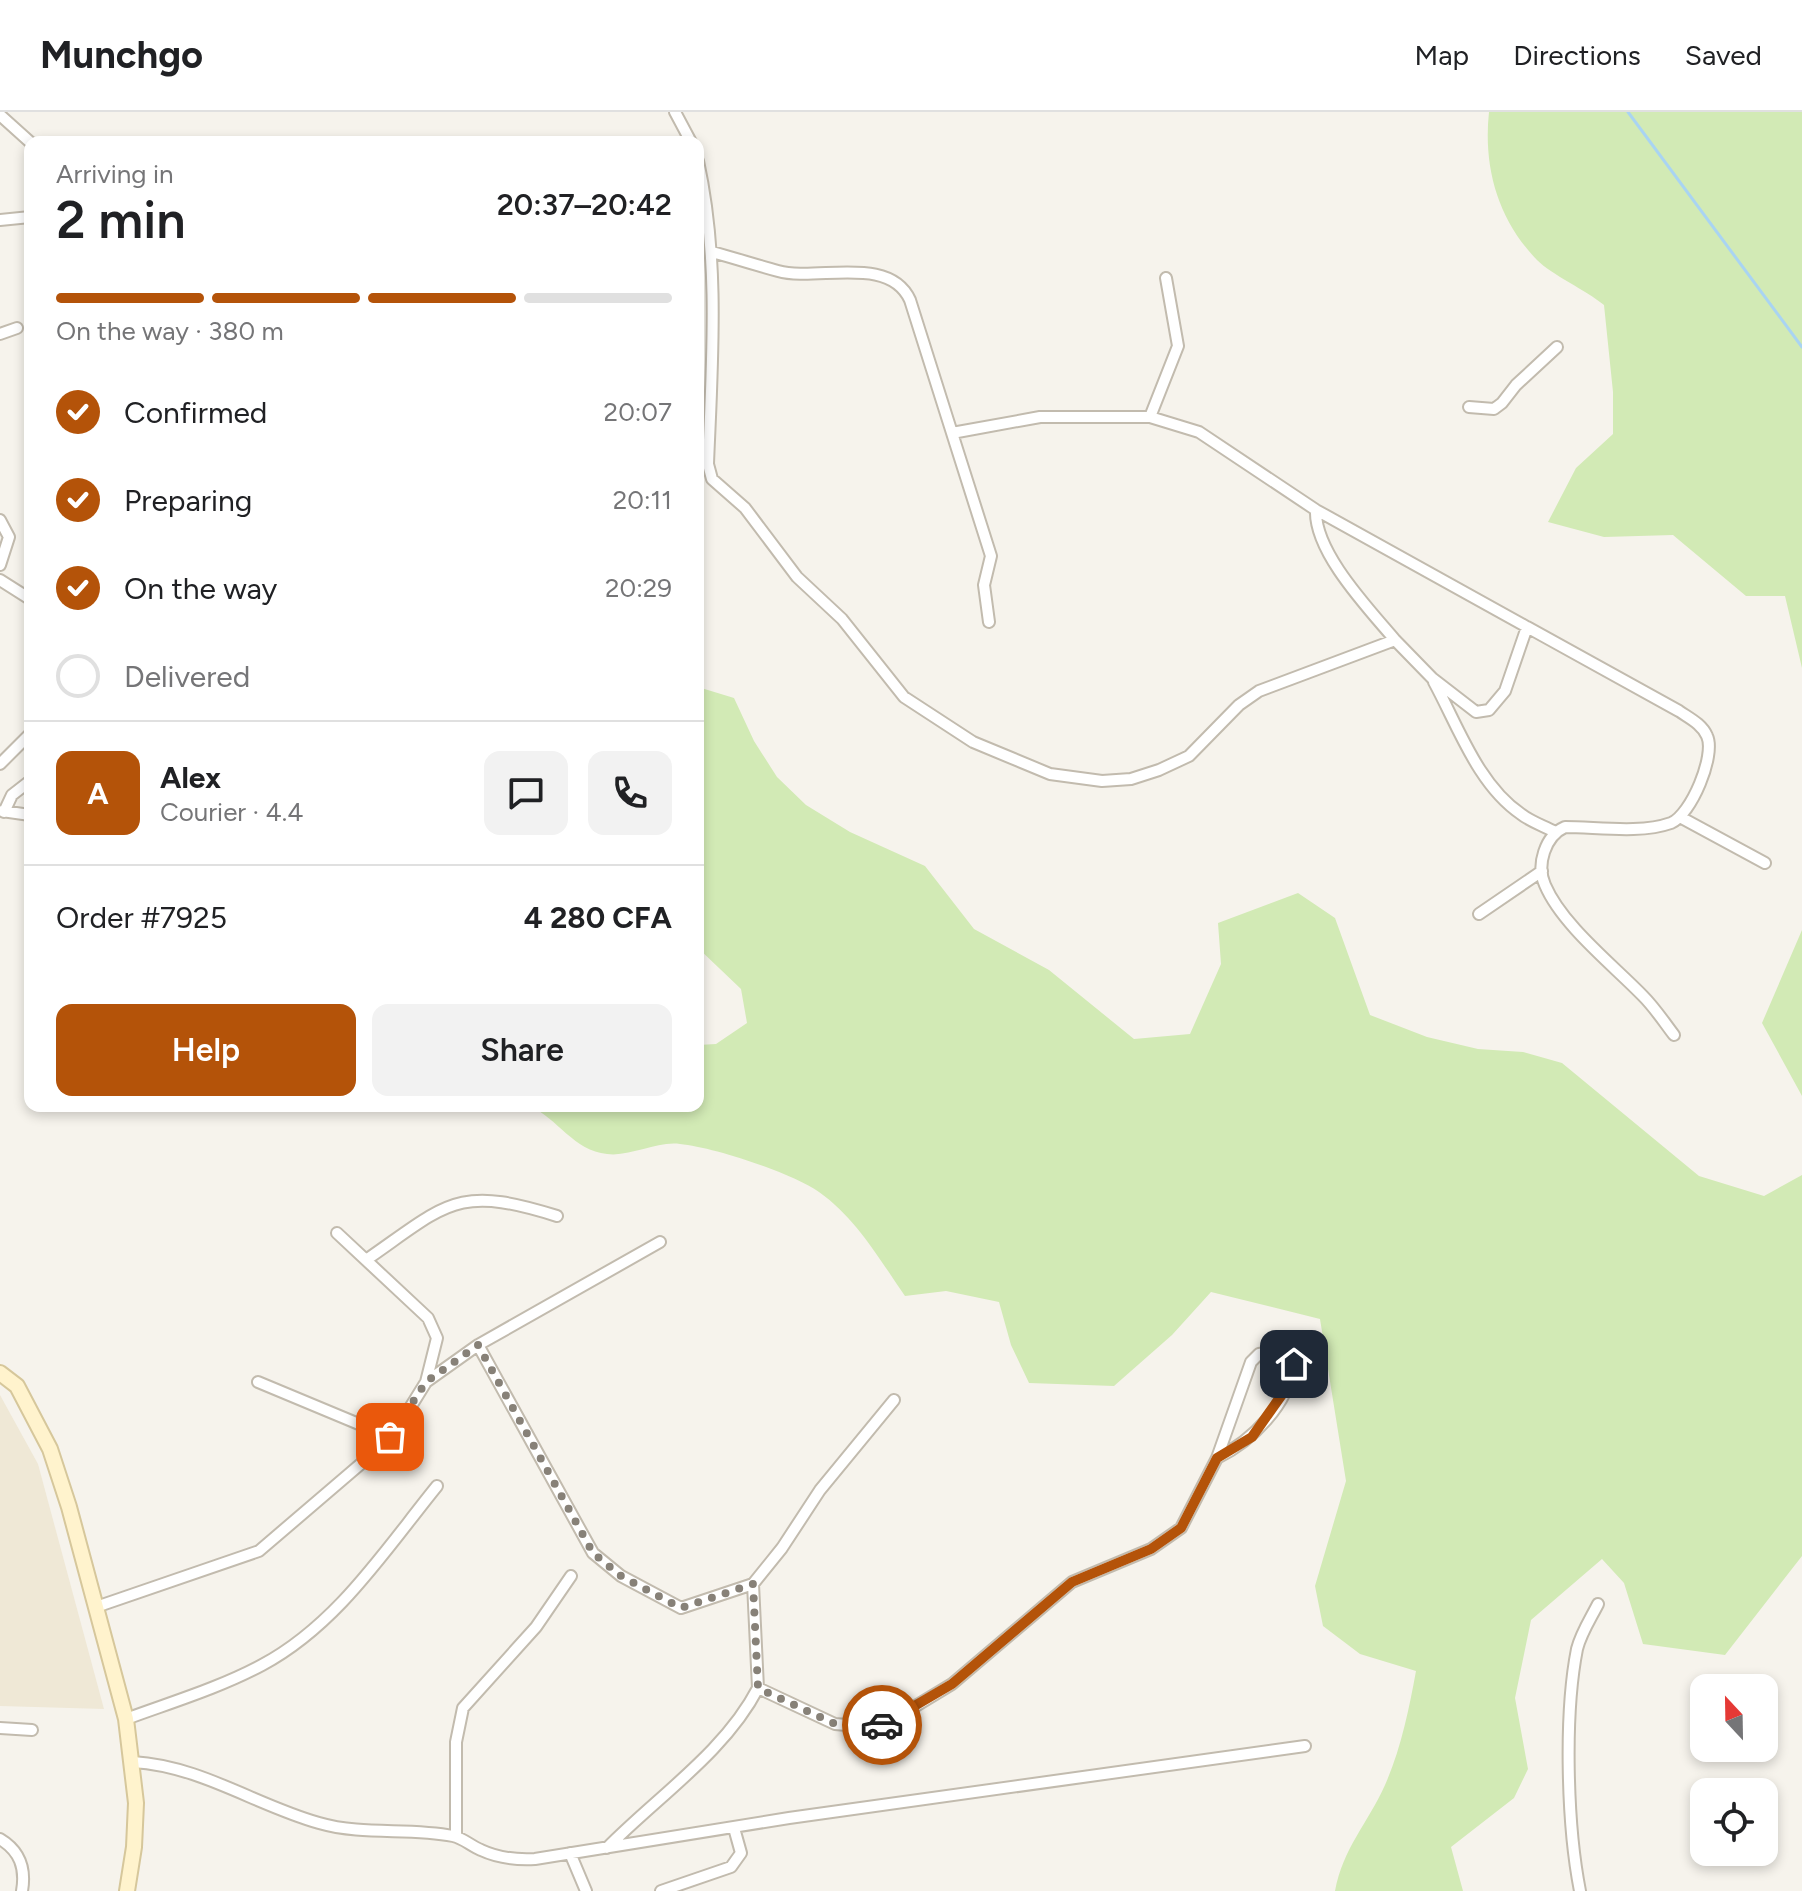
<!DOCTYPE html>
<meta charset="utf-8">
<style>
:root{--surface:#fff;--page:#f2f2f2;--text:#202124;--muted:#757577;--line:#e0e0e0;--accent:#b45309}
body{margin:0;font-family:Figtree,sans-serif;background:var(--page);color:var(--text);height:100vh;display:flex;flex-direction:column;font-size:30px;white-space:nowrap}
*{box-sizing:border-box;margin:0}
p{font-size:26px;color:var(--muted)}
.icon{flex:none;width:44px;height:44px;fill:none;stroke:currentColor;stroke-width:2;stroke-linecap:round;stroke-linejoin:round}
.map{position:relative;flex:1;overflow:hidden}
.side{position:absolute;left:24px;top:24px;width:680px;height:976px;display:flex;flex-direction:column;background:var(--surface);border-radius:16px;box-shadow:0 4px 12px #0003}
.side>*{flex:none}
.needle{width:52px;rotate:338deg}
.tools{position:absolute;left:1690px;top:1562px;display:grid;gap:16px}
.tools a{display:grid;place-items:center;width:88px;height:88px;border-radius:16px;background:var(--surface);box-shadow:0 4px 12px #0003;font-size:40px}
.pin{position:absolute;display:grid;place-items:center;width:68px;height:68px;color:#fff;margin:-34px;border-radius:16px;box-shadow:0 4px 12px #0006}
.courier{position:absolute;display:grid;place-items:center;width:80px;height:80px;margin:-40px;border:6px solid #b45309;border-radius:50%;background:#fff;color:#222;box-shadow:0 2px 10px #0007}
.summary em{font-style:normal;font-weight:600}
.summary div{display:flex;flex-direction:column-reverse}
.summary{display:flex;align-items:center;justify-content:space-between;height:136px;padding:0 32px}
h1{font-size:52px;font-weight:600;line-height:60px}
.bar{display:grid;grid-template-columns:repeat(4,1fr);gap:12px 8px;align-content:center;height:96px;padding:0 32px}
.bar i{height:10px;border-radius:6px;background:var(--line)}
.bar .on{background:var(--accent)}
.bar p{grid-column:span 4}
.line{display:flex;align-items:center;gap:20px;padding:0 32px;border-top:2px solid var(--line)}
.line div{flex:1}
.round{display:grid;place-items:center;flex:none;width:84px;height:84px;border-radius:16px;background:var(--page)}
ol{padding:0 32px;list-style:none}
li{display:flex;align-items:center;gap:24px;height:88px}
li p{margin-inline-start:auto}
li .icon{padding:8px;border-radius:50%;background:var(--accent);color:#fff;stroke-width:4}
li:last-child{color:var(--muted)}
li i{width:44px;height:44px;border:4px solid var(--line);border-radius:50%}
.button{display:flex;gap:16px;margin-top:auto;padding:16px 32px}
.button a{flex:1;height:92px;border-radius:16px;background:var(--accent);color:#fff;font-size:32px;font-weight:600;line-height:92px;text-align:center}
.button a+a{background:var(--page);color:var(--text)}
header{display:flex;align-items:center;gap:48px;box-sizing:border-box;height:112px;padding:0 40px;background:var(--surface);border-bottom:2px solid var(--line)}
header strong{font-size:38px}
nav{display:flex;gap:44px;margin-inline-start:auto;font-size:28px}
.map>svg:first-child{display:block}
.education{fill:#efe8d6}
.green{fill:#d2eab5}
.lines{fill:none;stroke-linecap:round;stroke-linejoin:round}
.stream{stroke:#a9d4f2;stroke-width:3}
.street-casing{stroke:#c2bbae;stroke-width:14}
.secondary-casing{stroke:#d6c79b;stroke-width:18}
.street{stroke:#fff;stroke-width:10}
.secondary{stroke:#fff3cd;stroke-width:14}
.done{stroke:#878178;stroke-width:8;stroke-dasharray:0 14.4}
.route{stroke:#b45309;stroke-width:10}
</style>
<header>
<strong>Munchgo</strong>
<nav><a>Map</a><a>Directions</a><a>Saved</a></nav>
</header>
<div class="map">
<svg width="1802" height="1779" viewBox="0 0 1802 1779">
<rect width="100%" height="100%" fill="#f6f3ec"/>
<path class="education" d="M0 1283 38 1352 104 1597 0 1594Z"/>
<path class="green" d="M1489 0H1802V556L1785 484H1746L1673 423 1604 425 1548 410 1576 356 1613 322V280L1604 193C1586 178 1552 163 1537 148 1498 108 1483 55 1489 0Z
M698 575 734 586 754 629 777 665 806 693 850 720 925 754 974 817 1049 858 1134 927 1190 922 1221 852 1218 811 1298 781 1335 806 1370 903 1427 925 1478 937 1523 940 1562 951 1699 1064 1764 1084 1802 1063V1444L1725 1543 1643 1532 1624 1471 1602 1447 1531 1508 1515 1586 1528 1657 1514 1686 1451 1735 1463 1779H1335C1343 1736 1368 1711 1385 1673 1401 1637 1409 1597 1416 1559L1360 1542 1323 1514 1315 1474 1346 1369 1320 1207 1211 1180 1172 1223 1114 1274 1029 1271 1011 1233 999 1190 946 1179 905 1184C880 1148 856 1106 819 1080 792 1061 713 1035 680 1032 656 1029 631 1045 607 1042 574 1039 557 1006 530 994H698V933L716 932 747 911 741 877 698 836Z
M1802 818V984L1762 911Z"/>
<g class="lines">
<path class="stream" d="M1628 0 1802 235"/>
<g class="street-casing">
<path id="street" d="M675 0 691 30
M0 3 30 30
M698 49C720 148 712 251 708 352L712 367 745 396 797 465 842 507 904 585 973 630 1050 662 1102 669 1131 667 1159 658 1189 644 1239 593 1259 579 1395 528 1432 566 1476 600 1489 598 1505 579 1527 515 1679 599C1689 606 1702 612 1707 624 1716 643 1691 703 1671 711 1640 722 1597 715 1565 715 1545 724 1536 753 1545 773 1562 813 1613 853 1643 884 1655 896 1664 910 1674 923
M0 108 30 105
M712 140C734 146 756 153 778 159 816 170 889 142 910 188L952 321 1040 305H1150L1199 320 1316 398 1527 515
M0 222 17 216
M1469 295 1494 297 1502 291 1516 273 1557 235
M1150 305 1178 234 1166 166
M952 321 991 444 984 473 989 510
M1316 398C1314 440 1369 497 1395 528
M0 408 9 425 0 453
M0 468 30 487
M1434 570C1458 614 1478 673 1521 702 1531 710 1544 714 1555 720
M0 652 30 622
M2 699 30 703
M4 700 12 683 30 669
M1680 705 1765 751
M1479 802 1542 759
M366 1148C447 1092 456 1072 557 1104
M478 1233 593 1441 621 1464 681 1496 753 1472 782 1436 820 1378 894 1288
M258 1270 390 1325
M426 1270 478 1233 660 1130
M96 1495 259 1439 363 1350 400 1312 426 1270 437 1226 428 1206 337 1121
M758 1576 835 1612 870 1615 886 1612 952 1572 1072 1470 1151 1437 1181 1416 1217 1346 1251 1250 1259 1242 1283 1238 1294 1252C1288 1293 1252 1329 1217 1346
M126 1607C172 1590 219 1576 262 1553 337 1513 385 1438 437 1374
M0 1616 32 1618
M133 1650C201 1654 255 1693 319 1711 364 1724 409 1715 453 1724 463 1726 471 1734 481 1738 498 1746 516 1748 535 1747L789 1706 1305 1634
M456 1724V1630L463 1596 536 1515 571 1464
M0 1727C20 1739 26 1756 22 1779
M607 1736C657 1685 725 1640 758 1576L753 1472
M570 1741 586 1779
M661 1779 731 1755 741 1741 734 1716
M1580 1779C1567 1713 1564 1603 1577 1537 1581 1521 1591 1506 1598 1492"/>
</g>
<g class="secondary-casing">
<path id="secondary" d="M0 1261 17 1274 50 1337 69 1395 126 1607 136 1691 134 1735 127 1779"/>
</g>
<use href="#street" class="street"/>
<use href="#secondary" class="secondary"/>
</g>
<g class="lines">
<path class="done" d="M390 1325 426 1270 478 1233 593 1441 621 1464 681 1496 753 1472 758 1576 835 1612 882 1613"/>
<path class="route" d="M882 1613 952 1572 1072 1470 1151 1437 1181 1416 1217 1346 1252 1325 1288 1274 1294 1252"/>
</g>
</svg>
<div class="tools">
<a><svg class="needle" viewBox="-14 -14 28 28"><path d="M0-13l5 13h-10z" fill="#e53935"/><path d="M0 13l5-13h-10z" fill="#757577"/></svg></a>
<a><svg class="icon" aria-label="locate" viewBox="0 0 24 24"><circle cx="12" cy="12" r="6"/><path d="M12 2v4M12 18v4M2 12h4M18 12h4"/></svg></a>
</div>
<div class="pin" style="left:390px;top:1325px;background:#ea580c"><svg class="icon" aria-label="bag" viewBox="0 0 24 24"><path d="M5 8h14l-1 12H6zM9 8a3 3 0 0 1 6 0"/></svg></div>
<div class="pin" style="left:1294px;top:1252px;background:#1f2937"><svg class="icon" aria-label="home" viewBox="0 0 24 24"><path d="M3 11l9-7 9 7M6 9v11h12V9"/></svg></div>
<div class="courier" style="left:882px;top:1613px"><svg class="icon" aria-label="car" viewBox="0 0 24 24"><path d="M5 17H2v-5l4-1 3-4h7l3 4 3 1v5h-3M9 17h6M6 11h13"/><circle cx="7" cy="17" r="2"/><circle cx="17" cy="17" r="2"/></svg></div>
<section class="side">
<div class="summary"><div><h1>2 min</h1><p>Arriving in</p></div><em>20:37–20:42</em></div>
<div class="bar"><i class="on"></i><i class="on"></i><i class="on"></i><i></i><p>On the way · 380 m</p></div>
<ol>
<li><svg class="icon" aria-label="check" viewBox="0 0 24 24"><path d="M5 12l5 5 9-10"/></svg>Confirmed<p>20:07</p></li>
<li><svg class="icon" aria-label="check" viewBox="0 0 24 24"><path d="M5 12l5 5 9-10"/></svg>Preparing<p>20:11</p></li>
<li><svg class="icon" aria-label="check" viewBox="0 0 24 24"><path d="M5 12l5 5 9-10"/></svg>On the way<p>20:29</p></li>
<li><i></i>Delivered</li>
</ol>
<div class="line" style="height:144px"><b class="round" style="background:var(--accent);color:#fff">A</b><div><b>Alex</b><p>Courier · 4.4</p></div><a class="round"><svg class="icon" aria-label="chat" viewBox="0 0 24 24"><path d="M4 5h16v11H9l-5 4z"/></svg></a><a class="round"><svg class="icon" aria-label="phone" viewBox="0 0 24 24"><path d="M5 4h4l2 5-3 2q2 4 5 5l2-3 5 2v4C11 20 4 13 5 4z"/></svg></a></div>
<div class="line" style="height:104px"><div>Order #7925</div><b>4 280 CFA</b></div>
<div class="button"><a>Help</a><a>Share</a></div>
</section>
</div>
